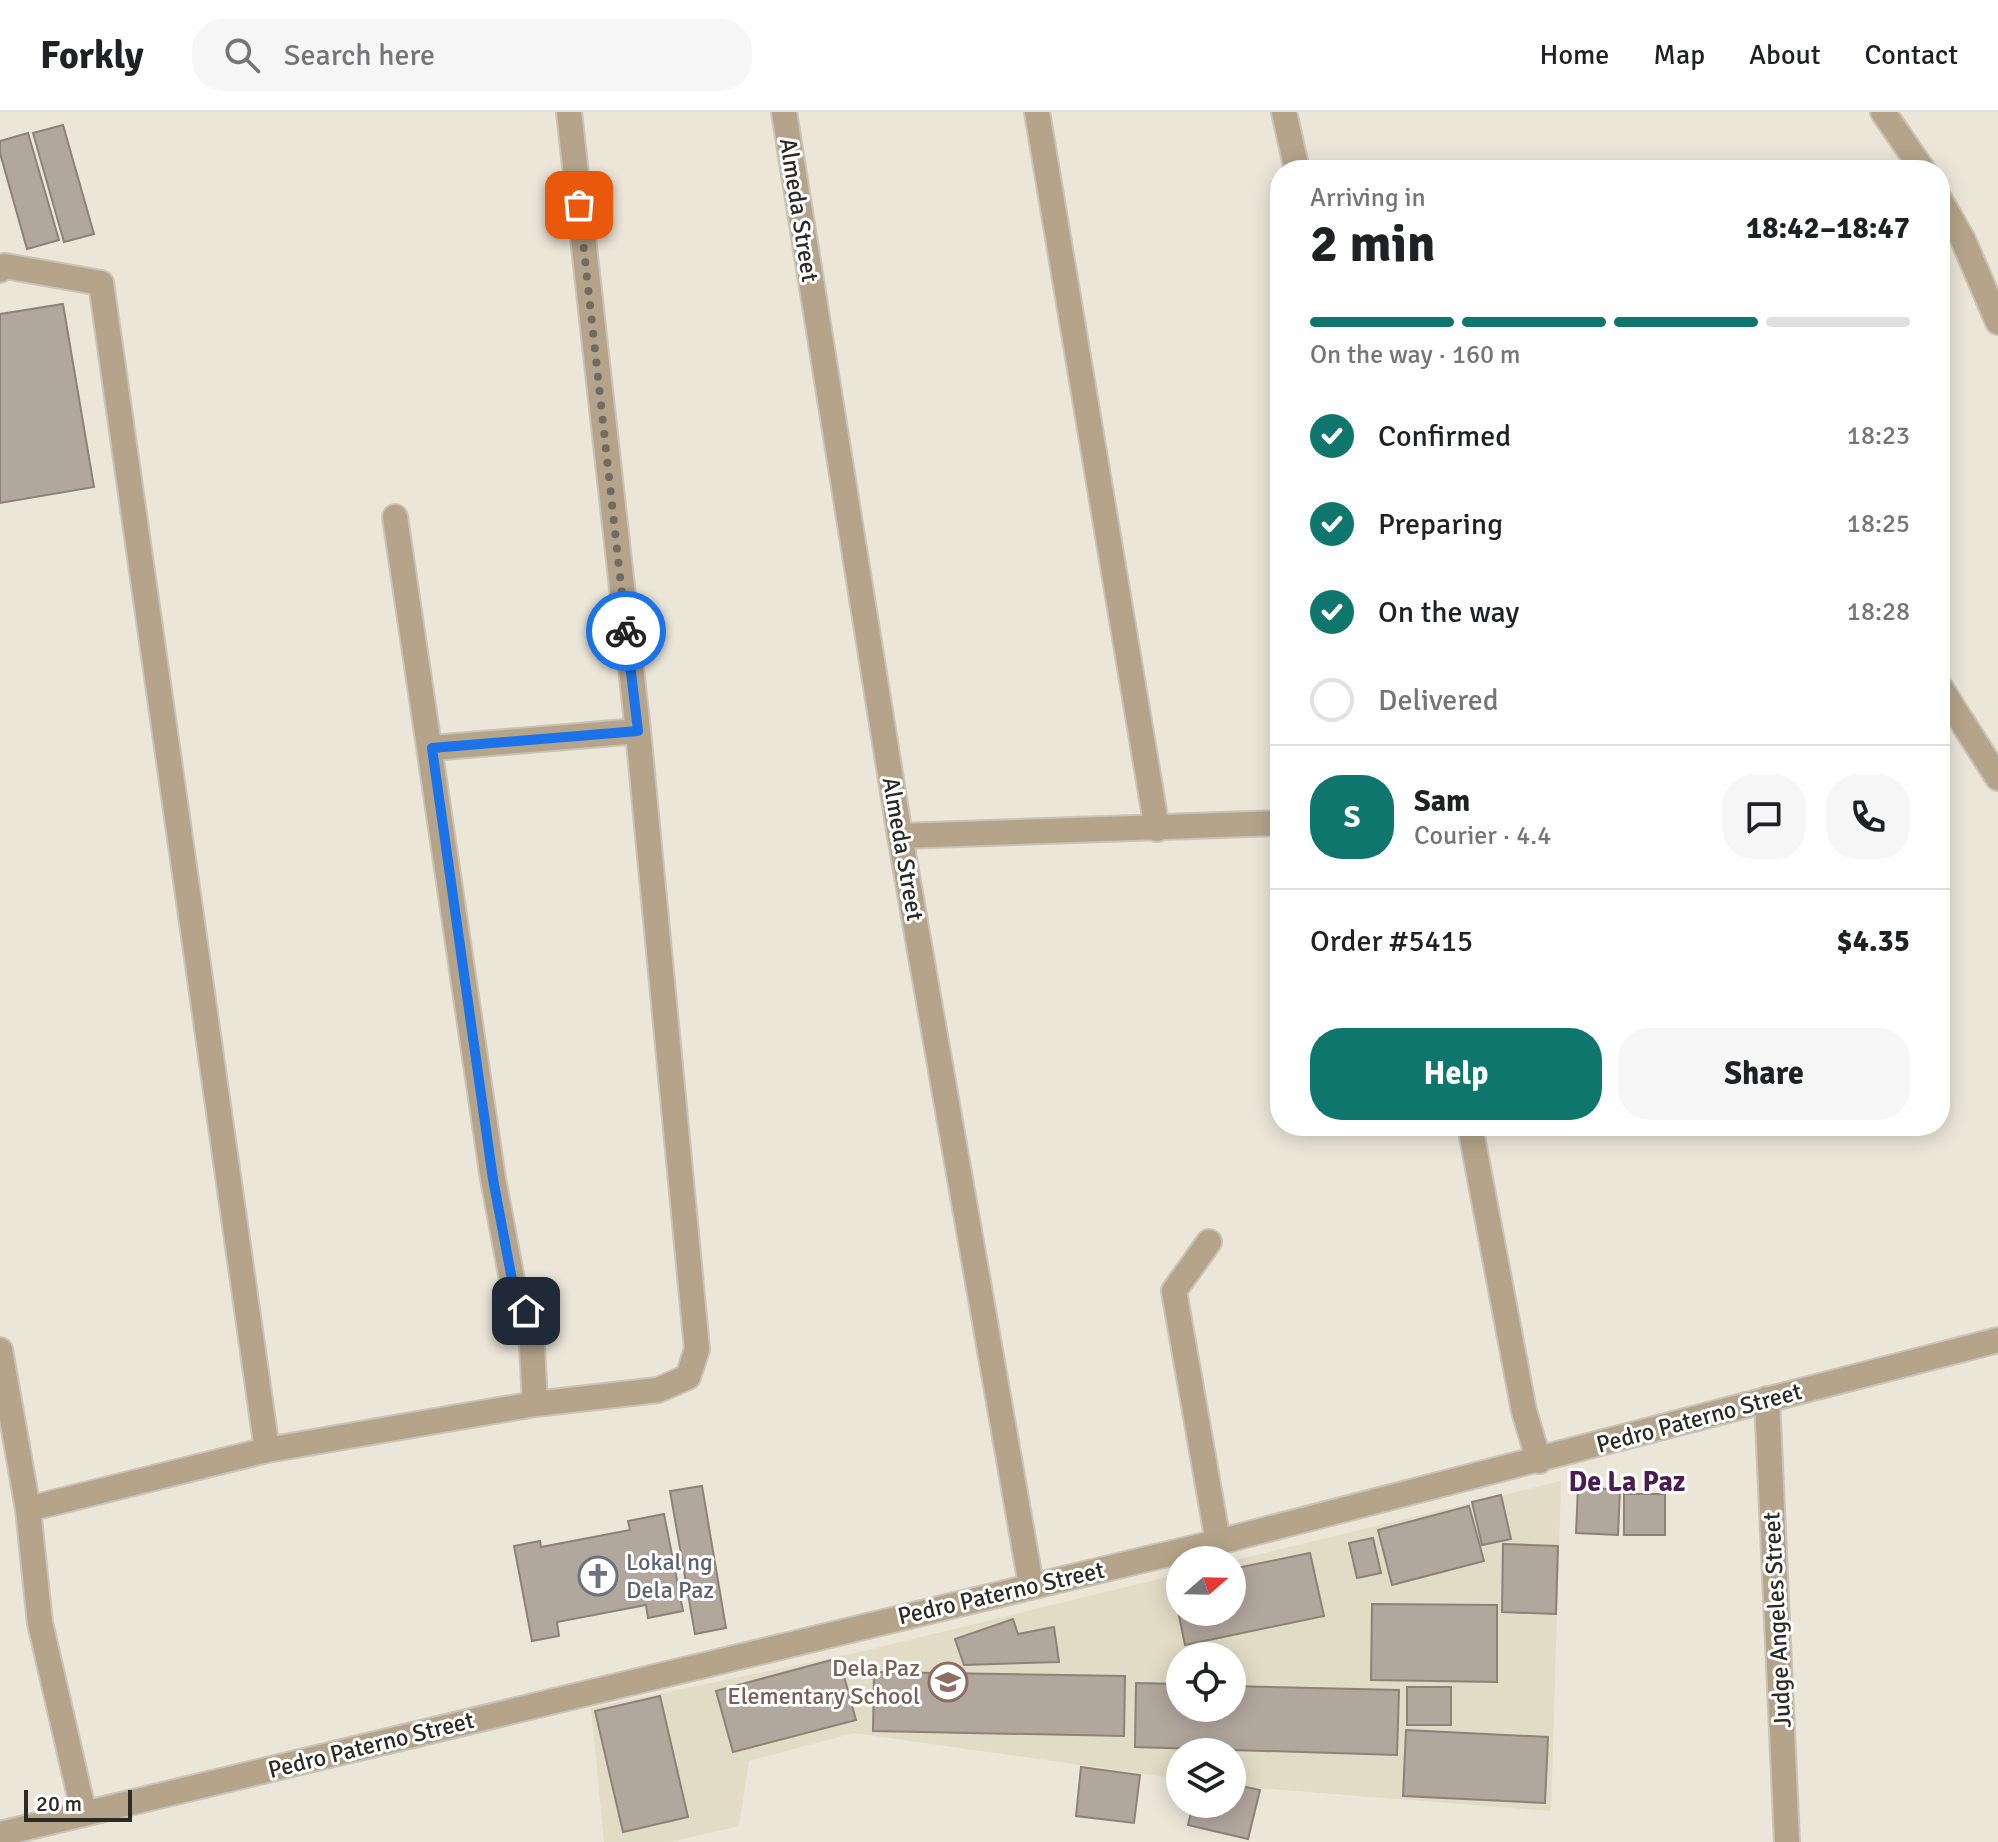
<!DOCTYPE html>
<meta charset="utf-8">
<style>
:root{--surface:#fff;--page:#f6f6f6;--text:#202124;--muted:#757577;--line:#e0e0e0;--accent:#0f766e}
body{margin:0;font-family:Signika,sans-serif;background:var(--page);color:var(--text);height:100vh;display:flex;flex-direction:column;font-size:30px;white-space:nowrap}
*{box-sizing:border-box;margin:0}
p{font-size:26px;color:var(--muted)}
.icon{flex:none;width:44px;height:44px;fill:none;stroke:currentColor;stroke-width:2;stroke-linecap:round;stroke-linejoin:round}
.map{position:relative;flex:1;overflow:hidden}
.panel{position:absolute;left:1270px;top:48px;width:680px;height:976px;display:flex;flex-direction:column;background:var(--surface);border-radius:32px;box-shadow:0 4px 20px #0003}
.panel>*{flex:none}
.needle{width:52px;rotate:70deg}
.tools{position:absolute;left:1166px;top:1434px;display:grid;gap:16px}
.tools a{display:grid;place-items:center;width:80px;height:80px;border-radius:50%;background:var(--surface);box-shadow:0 4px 20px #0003;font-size:40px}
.scale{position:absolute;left:24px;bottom:20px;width:108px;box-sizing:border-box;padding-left:8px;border:4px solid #2b2a24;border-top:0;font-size:22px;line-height:28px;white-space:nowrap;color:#2b2a24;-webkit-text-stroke:6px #fff;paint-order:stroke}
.pin{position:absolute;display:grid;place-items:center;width:68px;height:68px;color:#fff;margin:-34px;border-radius:16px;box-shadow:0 4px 12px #0006}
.courier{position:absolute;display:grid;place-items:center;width:80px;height:80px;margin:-40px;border:6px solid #1a73e8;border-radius:50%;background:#fff;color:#222;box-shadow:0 2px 10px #0007}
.overview em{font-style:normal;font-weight:800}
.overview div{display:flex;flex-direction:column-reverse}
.overview{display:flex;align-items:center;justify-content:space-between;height:136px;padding:0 40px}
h1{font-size:52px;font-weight:800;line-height:60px}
.bar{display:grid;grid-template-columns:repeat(4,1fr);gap:12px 8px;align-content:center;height:96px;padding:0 40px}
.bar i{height:10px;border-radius:6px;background:var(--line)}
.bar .active{background:var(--accent)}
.bar p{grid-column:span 4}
.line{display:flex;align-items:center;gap:20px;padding:0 40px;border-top:2px solid var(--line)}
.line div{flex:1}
.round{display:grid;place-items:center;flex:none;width:84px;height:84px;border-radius:32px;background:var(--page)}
ol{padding:0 40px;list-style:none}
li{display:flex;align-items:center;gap:24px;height:88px}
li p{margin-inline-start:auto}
li .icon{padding:8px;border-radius:50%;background:var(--accent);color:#fff;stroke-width:4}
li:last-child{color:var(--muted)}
li i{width:44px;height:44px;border:4px solid var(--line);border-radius:50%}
.primary-button{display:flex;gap:16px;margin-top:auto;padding:16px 40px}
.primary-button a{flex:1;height:92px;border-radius:32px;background:var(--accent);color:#fff;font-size:32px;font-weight:800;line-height:92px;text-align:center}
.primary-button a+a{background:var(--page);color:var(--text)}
header{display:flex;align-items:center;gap:48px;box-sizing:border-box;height:112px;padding:0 40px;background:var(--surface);border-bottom:2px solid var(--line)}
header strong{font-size:38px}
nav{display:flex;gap:44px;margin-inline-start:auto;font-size:28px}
.search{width:560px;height:72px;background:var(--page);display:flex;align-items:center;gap:20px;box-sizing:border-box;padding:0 28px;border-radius:32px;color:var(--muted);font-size:30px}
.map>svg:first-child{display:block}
.built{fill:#e2dbc5;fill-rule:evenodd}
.building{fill:#b2a79d;stroke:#8c8278;stroke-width:2}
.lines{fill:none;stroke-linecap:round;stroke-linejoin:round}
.minor-casing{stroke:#c8c4b8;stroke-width:28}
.minor{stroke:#b5a489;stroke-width:24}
.done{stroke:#6e6c63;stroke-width:8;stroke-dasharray:0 14.4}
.route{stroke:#1a73e8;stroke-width:10}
.labels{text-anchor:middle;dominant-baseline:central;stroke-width:6;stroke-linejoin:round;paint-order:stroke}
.street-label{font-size:24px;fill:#2b2a24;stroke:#fff}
.worship-label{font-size:24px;fill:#5b616d;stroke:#fff;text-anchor:start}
.education-label{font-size:24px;fill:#785e54;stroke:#fff;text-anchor:end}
.quarter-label{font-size:28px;font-weight:bold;fill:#4a1c4f;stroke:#fff}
</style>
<header>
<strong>Forkly</strong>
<div class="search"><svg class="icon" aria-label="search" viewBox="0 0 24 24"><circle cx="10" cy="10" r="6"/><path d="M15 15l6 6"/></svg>Search here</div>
<nav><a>Home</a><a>Map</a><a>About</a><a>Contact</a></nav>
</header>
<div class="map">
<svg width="1998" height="1730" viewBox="0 0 1998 1730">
<rect width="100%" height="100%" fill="#ebe6d8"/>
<path class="built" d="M1561 1369 1551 1699 1232 1674V1640H1180V1667L854 1621 749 1649 739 1714 671 1730H604L591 1596 855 1541 1180 1462V1500H1232V1449ZM1180 1544H1232V1596H1180Z"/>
<path class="building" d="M63 13 94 122 64 130 33 21Z
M28 21 59 128 27 137 0 41V29Z
M63 192 94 375 0 391V202Z
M702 1374 726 1516 695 1522 670 1379Z
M1578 1375 1620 1378 1618 1423 1576 1421Z
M1624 1382H1665V1423H1624Z
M1501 1383 1511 1427 1482 1433 1472 1390Z
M1469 1394 1484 1449 1392 1473 1378 1418Z
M664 1402 683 1499 648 1506 646 1493 557 1510 559 1524 532 1529 514 1434 540 1429 541 1435 630 1418 628 1409Z
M1373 1426 1381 1461 1357 1466 1349 1431Z
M1503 1432 1558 1434 1556 1502 1502 1500Z
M1310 1441 1324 1504 1185 1533 1172 1470 1180 1468V1500H1232V1457Z
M1372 1492 1497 1493V1570L1371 1568Z
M1013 1507 1018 1522 1054 1515 1059 1550 964 1553 955 1527Z
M839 1546 856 1608 733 1640 716 1579Z
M874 1560 1125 1564 1124 1624 873 1619Z
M1136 1571 1180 1572V1596H1232V1574L1399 1578 1397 1643 1135 1635Z
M1407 1575H1451V1613H1407Z
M660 1584 688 1705 623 1720 595 1599Z
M1406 1618 1548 1625 1545 1691 1403 1684Z
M1081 1655 1140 1663 1134 1711 1076 1704Z
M1232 1672 1260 1678 1248 1727 1188 1713 1193 1692H1232Z"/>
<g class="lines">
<g class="minor-casing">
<path id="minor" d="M784 0 900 724 1031 1473
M1037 0 1157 717
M1284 0 1297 58
M1883 0 1923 58
M1940 88 1963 128 1998 210
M0 158 5 154 101 171 267 1338
M395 405 493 1067 513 1173 531 1214 535 1292
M1940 575 1998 666
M432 636 638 619
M900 724 1280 711
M1470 1014 1524 1299 1539 1349
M1209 1130 1174 1179 1218 1430
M0 1238 28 1397 40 1511 84 1702
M1767 1287 1787 1730
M28 1397 267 1338 535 1292 658 1278 688 1265 697 1237 638 619 569 0
M0 1722 1218 1430 1998 1228"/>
</g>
<use href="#minor" class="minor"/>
</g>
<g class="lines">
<path class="done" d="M579 93 626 519"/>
<path class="route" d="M526 1199 513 1173 493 1067 432 636 638 619 626 519"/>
</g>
<defs>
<g id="church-ring" transform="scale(2)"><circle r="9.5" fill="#fff" stroke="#6b7280" stroke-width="1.5"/><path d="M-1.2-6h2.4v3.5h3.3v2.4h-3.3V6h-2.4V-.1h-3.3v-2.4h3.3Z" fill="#6b7280"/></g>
<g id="school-ring" transform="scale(2)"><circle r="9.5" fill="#fff" stroke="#8d6e63" stroke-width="1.5"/><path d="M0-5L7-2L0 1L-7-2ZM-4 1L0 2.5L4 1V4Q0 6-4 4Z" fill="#8d6e63"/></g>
</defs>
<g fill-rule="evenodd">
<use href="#church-ring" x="598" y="1464"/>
<use href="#school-ring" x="948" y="1570"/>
</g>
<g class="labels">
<g class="street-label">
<text transform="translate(799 98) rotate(81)">Almeda Street</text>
<text transform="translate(903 737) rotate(80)">Almeda Street</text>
<text transform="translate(1699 1306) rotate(-15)">Pedro Paterno Street</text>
<text transform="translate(1001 1481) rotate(-13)">Pedro Paterno Street</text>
<text transform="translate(1777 1508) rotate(-93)">Judge Angeles Street</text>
<text transform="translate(371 1633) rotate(-14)">Pedro Paterno Street</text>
</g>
<g class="worship-label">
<text x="626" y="1450">Lokal ng<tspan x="626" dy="28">Dela Paz</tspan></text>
</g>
<g class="education-label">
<text x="920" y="1556">Dela Paz<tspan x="920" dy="28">Elementary School</tspan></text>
</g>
<g class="quarter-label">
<text x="1627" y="1370">De La Paz</text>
</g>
</g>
</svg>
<div class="tools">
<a><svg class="needle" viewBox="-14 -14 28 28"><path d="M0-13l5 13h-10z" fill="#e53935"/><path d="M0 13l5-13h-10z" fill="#757577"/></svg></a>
<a><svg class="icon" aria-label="locate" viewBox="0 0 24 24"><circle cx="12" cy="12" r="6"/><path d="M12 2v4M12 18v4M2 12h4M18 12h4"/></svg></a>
<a><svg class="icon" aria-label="layers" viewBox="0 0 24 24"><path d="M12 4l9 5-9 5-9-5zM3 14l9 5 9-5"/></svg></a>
</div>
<div class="scale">20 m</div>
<div class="pin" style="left:579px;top:93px;background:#ea580c"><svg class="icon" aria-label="bag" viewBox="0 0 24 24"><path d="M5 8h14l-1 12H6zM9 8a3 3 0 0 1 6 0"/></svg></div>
<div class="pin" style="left:526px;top:1199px;background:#1f2937"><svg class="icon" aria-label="home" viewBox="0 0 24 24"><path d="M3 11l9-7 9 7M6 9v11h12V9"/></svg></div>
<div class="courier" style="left:626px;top:519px"><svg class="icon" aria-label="bike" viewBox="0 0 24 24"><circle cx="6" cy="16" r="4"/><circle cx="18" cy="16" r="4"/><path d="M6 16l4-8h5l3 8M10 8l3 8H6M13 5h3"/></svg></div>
<section class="panel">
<div class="overview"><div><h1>2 min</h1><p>Arriving in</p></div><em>18:42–18:47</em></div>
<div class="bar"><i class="active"></i><i class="active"></i><i class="active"></i><i></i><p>On the way · 160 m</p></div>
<ol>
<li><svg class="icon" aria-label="check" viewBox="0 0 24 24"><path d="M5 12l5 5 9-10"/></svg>Confirmed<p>18:23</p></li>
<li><svg class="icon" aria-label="check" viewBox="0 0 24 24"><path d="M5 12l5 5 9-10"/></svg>Preparing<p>18:25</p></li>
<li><svg class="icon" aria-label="check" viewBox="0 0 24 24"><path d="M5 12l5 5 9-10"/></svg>On the way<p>18:28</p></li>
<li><i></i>Delivered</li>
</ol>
<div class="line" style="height:144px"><b class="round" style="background:var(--accent);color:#fff">S</b><div><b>Sam</b><p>Courier · 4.4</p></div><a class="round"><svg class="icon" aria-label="chat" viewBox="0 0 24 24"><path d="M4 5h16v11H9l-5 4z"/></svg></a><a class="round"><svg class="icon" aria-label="phone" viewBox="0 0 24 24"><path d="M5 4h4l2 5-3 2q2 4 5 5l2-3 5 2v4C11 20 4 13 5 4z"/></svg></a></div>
<div class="line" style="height:104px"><div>Order #5415</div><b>$4.35</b></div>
<div class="primary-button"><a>Help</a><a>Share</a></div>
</section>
</div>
